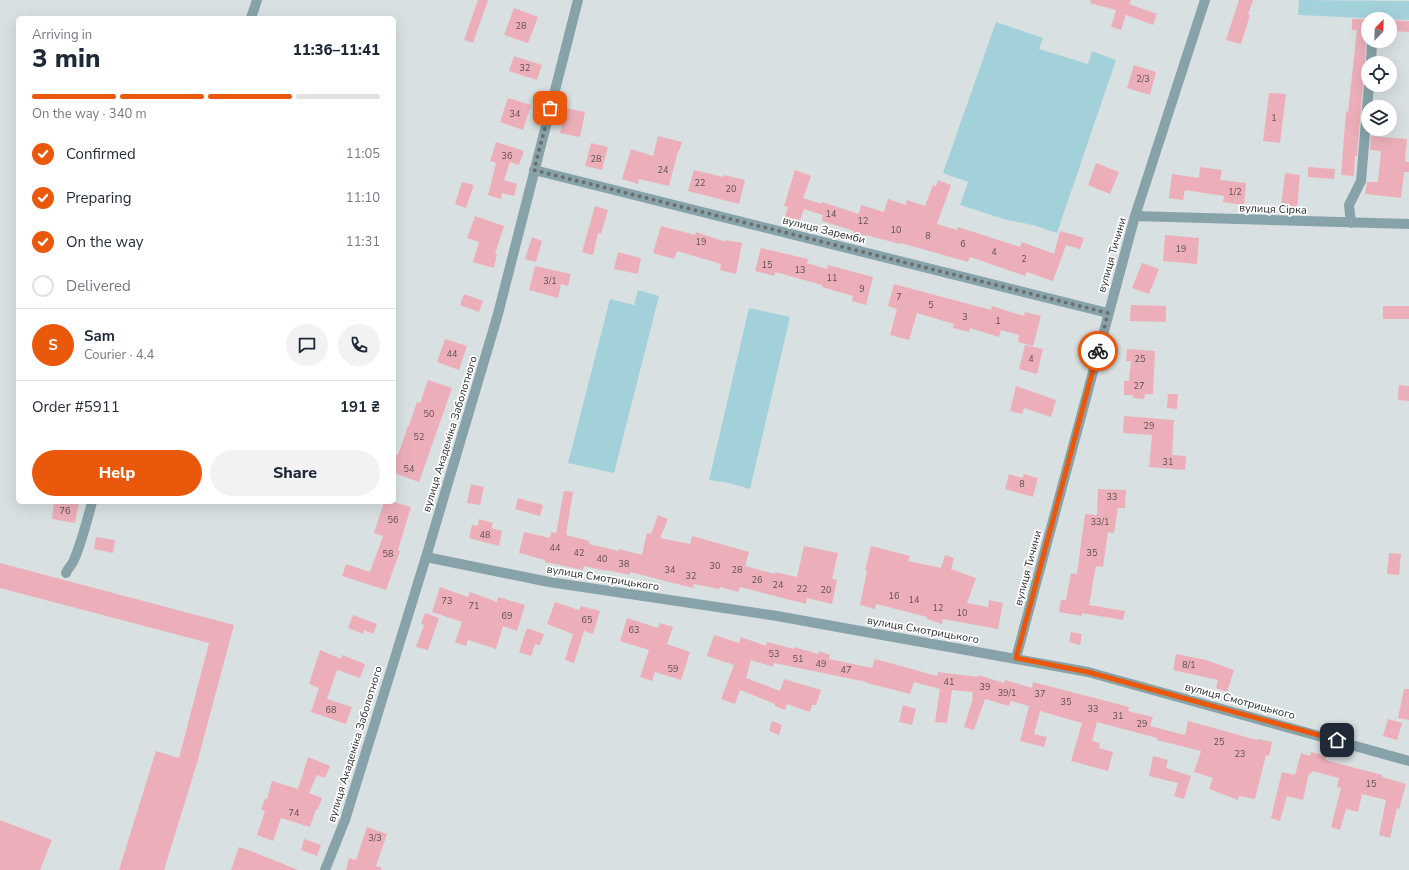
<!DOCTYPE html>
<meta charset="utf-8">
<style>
:root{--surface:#fff;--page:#f2f2f3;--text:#1f2937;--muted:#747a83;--line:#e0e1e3;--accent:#ea580c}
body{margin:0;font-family:"Nunito Sans",sans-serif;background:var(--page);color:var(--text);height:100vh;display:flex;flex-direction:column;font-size:15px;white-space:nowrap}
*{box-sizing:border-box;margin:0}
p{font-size:13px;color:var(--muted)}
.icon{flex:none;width:22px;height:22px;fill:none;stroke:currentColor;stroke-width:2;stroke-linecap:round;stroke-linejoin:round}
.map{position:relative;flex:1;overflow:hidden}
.side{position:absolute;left:16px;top:16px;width:380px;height:488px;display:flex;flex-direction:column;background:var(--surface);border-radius:6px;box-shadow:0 4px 16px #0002}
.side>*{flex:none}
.needle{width:26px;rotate:23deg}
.buttons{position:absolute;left:1361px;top:12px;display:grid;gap:8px}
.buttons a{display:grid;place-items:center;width:36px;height:36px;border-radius:50%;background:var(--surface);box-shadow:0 4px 16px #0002;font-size:20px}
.pin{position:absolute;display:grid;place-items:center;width:34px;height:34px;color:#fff;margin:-17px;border-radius:8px;box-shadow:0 2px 6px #0006}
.courier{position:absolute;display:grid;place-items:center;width:40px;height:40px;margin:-20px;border:3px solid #ea580c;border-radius:50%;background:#fff;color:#222;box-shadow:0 1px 5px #0007}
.summary em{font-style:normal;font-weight:800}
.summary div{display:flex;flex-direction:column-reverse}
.summary{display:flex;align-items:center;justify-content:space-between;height:68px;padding:0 16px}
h1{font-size:26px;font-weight:800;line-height:30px}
.bar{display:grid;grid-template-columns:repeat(4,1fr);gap:6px 4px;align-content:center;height:48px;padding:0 16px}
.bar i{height:5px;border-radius:3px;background:var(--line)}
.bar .current{background:var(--accent)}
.bar p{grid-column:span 4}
.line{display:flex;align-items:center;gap:10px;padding:0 16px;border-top:1px solid var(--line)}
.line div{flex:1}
.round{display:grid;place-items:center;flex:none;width:42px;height:42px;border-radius:21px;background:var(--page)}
ol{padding:0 16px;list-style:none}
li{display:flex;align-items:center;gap:12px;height:44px}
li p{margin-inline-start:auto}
li .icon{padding:4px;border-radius:50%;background:var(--accent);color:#fff;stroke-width:4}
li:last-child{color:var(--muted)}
li i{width:22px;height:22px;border:2px solid var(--line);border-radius:50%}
.button{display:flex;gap:8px;margin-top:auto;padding:8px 16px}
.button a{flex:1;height:46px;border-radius:24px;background:var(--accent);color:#fff;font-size:16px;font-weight:800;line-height:46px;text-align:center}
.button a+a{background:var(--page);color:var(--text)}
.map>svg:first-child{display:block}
.green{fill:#a3d1da}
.building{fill:#ecafb9}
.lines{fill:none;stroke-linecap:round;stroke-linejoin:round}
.minor{stroke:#87a3a9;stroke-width:10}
.done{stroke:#696e6e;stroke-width:4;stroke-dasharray:0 7.2}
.route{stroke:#ea580c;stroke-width:5}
.labels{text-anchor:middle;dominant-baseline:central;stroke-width:3.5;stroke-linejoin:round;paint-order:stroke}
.number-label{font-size:9px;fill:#5d5052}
.street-label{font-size:11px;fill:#2d3030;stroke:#fff}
</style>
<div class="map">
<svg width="1409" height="870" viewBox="0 0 1409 870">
<rect width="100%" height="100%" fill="#d9e0e1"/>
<path class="green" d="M1299 0 1409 1V20L1298 15Z
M996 22 1043 38 1039 49 1088 64 1092 51 1116 60 1057 233 1033 225 1007 220 960 205 968 182 943 173Z
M638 290 659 296 614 473 568 463 610 299 634 305Z
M749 308 790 317 750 489 729 483 709 480Z"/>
<path class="building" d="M478 0H488L473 43 464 40Z
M1091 0H1131L1129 4 1157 14 1153 25 1126 15 1121 30 1111 27 1116 10 1090 3Z
M1239 0H1253L1248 14 1250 15 1241 44 1226 40Z
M514 8 538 17 528 43 504 35Z
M1352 19H1368V36L1366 41 1365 63 1366 66 1363 84 1357 156H1355L1354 176 1341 175 1346 112H1348L1357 30H1352Z
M1390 20 1409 21V32L1390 31Z
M514 56 542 65 537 80 509 71Z
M1134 65 1156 72 1150 95 1127 88Z
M1269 93 1286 94 1280 143 1263 141Z
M508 98 531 105 523 130 500 122Z
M565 108 585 112 580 137 560 133Z
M658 136 682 142 679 151H678L669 186 639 179 638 184 622 179 631 149 653 156Z
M1371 136 1407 139 1405 162H1409V172H1404L1401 198 1365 194 1367 182H1378L1381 151 1370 150Z
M496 142 524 151 519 165 510 162 504 180 517 184 514 196 502 193 501 199 488 195 496 163 490 161Z
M591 143 608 147 602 170 585 166Z
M1096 163 1119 172 1110 194 1088 185Z
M1200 167 1222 170 1220 180 1246 183 1244 205 1223 202 1224 196 1185 190 1183 200 1169 198 1172 174 1199 178Z
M1308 167 1335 169 1334 179 1308 177Z
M694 170 723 177 724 175 745 180 739 204 688 191Z
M795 170 811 176 803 198 822 204V202L859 214 861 205 884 212 888 199 906 205 907 200 925 206 933 185 936 186 938 180 951 185 937 224 957 230 958 227 1020 247 1022 242 1054 254 1060 231 1084 238 1080 249 1066 245 1053 281 1027 272 1025 276 970 257 968 262 901 243 900 244 866 235V236L853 233 854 231 822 221 823 215 804 209 800 221 785 217 788 207 784 206Z
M1285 173 1300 175 1297 209 1281 207Z
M462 182 474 185 466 208 455 204Z
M595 206 608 210 601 234 598 233 593 255 582 252Z
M475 216 504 226 495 254H497L494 268 473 262 479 242 467 238Z
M661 226 695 235 696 232 726 242V240L742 243 736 274 720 270 721 264 677 251 674 259 653 253Z
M1165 235 1199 238 1197 264 1163 261Z
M532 237 542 241 536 262 525 259Z
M761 248 808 259 807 263 827 269 828 265 873 277 866 305 852 301 853 296 822 287V285L775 272 774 276 755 271Z
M618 252 641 258 638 274 614 269Z
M1142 263 1159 269 1149 294 1132 288Z
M535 266 571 274 568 286 561 284 558 298 529 290Z
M894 284 991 310 992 306 1024 316 1025 312 1041 316 1033 346 1018 342 1019 335 1001 330 999 337 970 328 969 332 953 328 954 324 917 313 909 340 890 335 897 309 888 306Z
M464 294 483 301 479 312 460 305Z
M1131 305 1166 306V322L1130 321Z
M1383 306H1409V319H1383Z
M445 339 467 346 459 370 437 362Z
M1025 345 1043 349 1037 374 1019 369Z
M1127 349 1155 351 1153 394H1145L1144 399 1133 398V395H1124V381H1129L1131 361H1126Z
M428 380 452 388 419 482 394 473V454L398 455 408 426H409L417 402 420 403Z
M1399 385 1409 386V401L1398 400Z
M1016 386 1056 400 1051 417 1024 408 1022 414 1010 411Z
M1168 394H1178L1177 409 1167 408Z
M1124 416 1174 420 1172 455 1186 456 1185 470 1149 467 1152 435 1123 433Z
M1009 474 1022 478 1024 474 1038 478 1033 497 1005 489Z
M471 484 484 487 480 505 467 503Z
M1098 489 1126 490 1125 508H1118L1114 533 1108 532 1103 567 1096 566 1089 605 1125 611 1123 620 1082 613V616L1059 612 1061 600H1066L1071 573 1077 574 1085 514 1097 515Z
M564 491 573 492 566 535 590 541 589 544 619 551V549L642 555 647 533 651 534 658 515 668 519 660 538 690 544 692 536 749 552 745 566 775 574V572L797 577 804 546 838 553 832 579 837 580 832 604 807 598 806 604 740 587 738 592 720 587 719 589 694 584 693 588 630 572V575L606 570V571L584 566 583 570 545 562V560L519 553 524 532 550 538 551 532 556 533Z
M518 498 543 505 540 516 515 509Z
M54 502H79L75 523 52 519Z
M384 502H394L411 507 398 550 400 551 386 590 342 576 346 564 370 572 383 536 374 533Z
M479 519 493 523 491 528 502 531 499 546 469 538 472 525 478 526Z
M96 537 115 540 113 553 94 549Z
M871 546 910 556 908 561 941 568 945 555 954 558 951 569 976 578 967 603 988 607 989 600 1003 603 998 629 943 619 942 624 927 619V617L876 604 875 609 860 605 867 571 865 570Z
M1389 553 1401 554 1399 575 1387 574Z
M0 563 234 625 197 763 164 870H119L156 751 179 758 209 643 0 588Z
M440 587 468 597 470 592 497 602 498 597 525 605 517 631 503 626 496 649 468 640 466 646 455 642 462 622 432 612Z
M555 602 579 610 581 606 600 611 593 634 584 631 574 663 565 660 573 634 547 624Z
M425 613 439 618 428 650 416 647 424 625 421 624Z
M353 615 377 624 373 634 364 630 363 634 348 628Z
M627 618 658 628 660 623 673 627 667 644 690 652 681 680 655 672 652 681 640 677 649 650 620 641Z
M527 628 544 634 540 645 535 644 531 656 519 652Z
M1071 632 1082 634 1080 645 1069 642Z
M714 635 739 643 741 637 766 646 767 642 794 649V647L818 654 819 651 830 655 829 659 872 668 875 659 937 676 938 672 978 677V675L1004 683 1005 680 1032 688 1033 682 1129 707 1128 711 1153 717 1150 726 1185 735 1188 721 1257 740 1258 739 1272 742 1269 756 1266 755 1255 799 1239 796 1238 800 1209 789 1213 778 1194 772 1201 751 1157 740V738L1097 722 1092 741 1100 743 1099 748 1113 752 1108 771 1071 761 1082 723 1040 711 1034 734 1047 737 1044 747 1020 741 1029 706 1011 701 1009 706 985 699 974 730 964 727 973 698 972 697 973 692 952 690 947 723 935 722 940 689 914 682 910 694 867 683V682L774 663 773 667 751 660 746 678 780 691 784 679 821 690 816 705H812L810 712 787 704 785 710 775 706V704L740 690 735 704 721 699 734 665 707 656Z
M320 650 341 659 342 655 365 664 360 678 337 670 327 699 352 707 346 724 311 712 319 688 309 684Z
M1176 654 1206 660 1234 670 1227 692 1216 688 1218 680 1173 670Z
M1404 689H1409V720L1398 718Z
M903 705 916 709 912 725 899 722Z
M1388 719 1402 723 1397 740 1383 736Z
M772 721 782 725 779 735 769 731Z
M1311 752 1326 756 1325 760 1382 775V777L1406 784 1399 809 1397 808 1390 838 1379 835 1386 800 1362 794 1358 812 1346 809 1340 830 1331 827 1341 788 1337 787 1339 778 1312 771 1311 774 1309 773 1303 800 1287 796 1280 821 1271 818 1282 772 1295 775 1301 753 1310 756Z
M1153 756 1168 760 1166 768 1191 776 1184 799 1174 796 1178 783 1149 776Z
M308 757 330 766 325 778 317 775 309 793 322 798 318 809H316L310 827 281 818 273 841 257 835 265 811 261 809 265 799H267L272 781 298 789Z
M0 820 52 840 40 870H0Z
M367 827 387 834 376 866 382 868 381 870H346L349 858 356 860Z
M304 839 321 845 317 856 301 850Z
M239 847 251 851 298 870H231Z"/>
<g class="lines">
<path class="minor" d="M251 18 257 0
M1371 63 1372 41
M534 170 1108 313
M1135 216 1409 224
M1351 223 1349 205 1361 181 1369 85
M426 557 549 582 777 616 1088 672 1409 761
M66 573C68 568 72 565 74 560 82 541 87 521 92 502
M1016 658 1135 216 1205 0
M325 870 345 820 426 557 498 314 578 0"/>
</g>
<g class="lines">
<path class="done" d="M550 108 534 170 1108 313 1098 351"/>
<path class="route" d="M1098 351 1016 658 1088 672 1337 740"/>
</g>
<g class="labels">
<g class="number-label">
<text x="521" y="26">28</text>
<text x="525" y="68">32</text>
<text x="1143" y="79">2/3</text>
<text x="515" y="114">34</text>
<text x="1274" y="118">1</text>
<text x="507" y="156">36</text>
<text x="596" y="159">28</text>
<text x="663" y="170">24</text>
<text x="700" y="183">22</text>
<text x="731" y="189">20</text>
<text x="1235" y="192">1/2</text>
<text x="831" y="214">14</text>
<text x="863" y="221">12</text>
<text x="896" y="230">10</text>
<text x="928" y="236">8</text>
<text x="701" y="242">19</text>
<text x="963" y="244">6</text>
<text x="1181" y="249">19</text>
<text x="994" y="252">4</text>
<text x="1024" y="259">2</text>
<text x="767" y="265">15</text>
<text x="800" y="270">13</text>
<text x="832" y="278">11</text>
<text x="550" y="281">3/1</text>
<text x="862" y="289">9</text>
<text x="899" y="297">7</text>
<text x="931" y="305">5</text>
<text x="965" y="317">3</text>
<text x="998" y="321">1</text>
<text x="452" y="354">44</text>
<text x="1031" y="359">4</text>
<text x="1140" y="359">25</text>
<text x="1139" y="386">27</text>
<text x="429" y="414">50</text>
<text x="1149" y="426">29</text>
<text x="419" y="437">52</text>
<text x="1168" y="462">31</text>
<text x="409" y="469">54</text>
<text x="1022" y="484">8</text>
<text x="1112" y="497">33</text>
<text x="65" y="511">76</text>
<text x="393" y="520">56</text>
<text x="1100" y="522">33/1</text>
<text x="485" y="535">48</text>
<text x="555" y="548">44</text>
<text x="579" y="553">42</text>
<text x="1092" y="553">35</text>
<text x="388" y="554">58</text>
<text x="602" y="559">40</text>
<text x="624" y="564">38</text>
<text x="715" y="566">30</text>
<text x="670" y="570">34</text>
<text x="737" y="570">28</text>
<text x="691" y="576">32</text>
<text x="757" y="580">26</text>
<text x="778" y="585">24</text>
<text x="802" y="589">22</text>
<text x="826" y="590">20</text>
<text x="894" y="596">16</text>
<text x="914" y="600">14</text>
<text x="447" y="601">73</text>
<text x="474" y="606">71</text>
<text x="938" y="608">12</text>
<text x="962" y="613">10</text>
<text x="507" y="616">69</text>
<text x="587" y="620">65</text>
<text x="634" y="630">63</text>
<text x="774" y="654">53</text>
<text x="798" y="659">51</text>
<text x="821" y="664">49</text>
<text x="1189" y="665">8/1</text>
<text x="673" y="669">59</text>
<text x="846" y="670">47</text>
<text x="949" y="682">41</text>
<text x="985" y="687">39</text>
<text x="1007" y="693">39/1</text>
<text x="1040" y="694">37</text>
<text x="1066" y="702">35</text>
<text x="1093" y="709">33</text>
<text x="331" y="710">68</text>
<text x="1118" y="716">31</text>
<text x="1142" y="724">29</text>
<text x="1219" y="742">25</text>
<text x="1240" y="754">23</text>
<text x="1371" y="784">15</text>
<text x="294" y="813">74</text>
<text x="375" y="838">3/3</text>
</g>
<g class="street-label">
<text transform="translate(1273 209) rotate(2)">вулиця Сірка</text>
<text transform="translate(824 230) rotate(14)">вулиця Заремби</text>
<text transform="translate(1112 255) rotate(-74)">вулиця Тичини</text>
<text transform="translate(450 434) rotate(-73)">вулиця Академіка Заболотного</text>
<text transform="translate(1028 568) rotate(-75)">вулиця Тичини</text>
<text transform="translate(603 578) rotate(9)">вулиця Смотрицького</text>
<text transform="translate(923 630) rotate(10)">вулиця Смотрицького</text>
<text transform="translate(1240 701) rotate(15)">вулиця Смотрицького</text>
<text transform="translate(355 744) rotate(-73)">вулиця Академіка Заболотного</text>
</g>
</g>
</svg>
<div class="buttons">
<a><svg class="needle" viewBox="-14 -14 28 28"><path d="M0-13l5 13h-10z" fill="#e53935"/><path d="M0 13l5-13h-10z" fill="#747a83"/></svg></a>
<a><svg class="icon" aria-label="locate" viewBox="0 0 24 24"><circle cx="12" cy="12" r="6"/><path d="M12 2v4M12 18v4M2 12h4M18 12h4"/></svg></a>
<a><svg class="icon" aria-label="layers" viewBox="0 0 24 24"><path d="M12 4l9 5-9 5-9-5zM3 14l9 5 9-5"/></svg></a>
</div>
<div class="pin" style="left:550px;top:108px;background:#ea580c"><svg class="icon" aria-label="bag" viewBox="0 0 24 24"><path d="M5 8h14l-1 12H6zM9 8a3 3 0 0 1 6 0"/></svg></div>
<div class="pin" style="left:1337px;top:740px;background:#1f2937"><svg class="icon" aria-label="home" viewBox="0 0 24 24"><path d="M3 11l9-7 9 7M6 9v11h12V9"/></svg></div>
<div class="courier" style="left:1098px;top:351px"><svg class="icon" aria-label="bike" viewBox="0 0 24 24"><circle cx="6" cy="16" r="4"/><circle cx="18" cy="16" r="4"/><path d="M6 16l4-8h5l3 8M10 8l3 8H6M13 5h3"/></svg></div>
<section class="side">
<div class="summary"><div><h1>3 min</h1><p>Arriving in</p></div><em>11:36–11:41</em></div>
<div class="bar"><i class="current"></i><i class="current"></i><i class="current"></i><i></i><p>On the way · 340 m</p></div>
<ol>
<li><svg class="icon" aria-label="check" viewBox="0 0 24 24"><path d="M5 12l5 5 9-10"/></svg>Confirmed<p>11:05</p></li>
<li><svg class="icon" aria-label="check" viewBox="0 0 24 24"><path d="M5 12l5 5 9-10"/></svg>Preparing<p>11:10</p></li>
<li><svg class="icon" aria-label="check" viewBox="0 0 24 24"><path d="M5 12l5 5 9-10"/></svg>On the way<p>11:31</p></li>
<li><i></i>Delivered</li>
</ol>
<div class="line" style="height:72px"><b class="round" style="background:var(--accent);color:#fff">S</b><div><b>Sam</b><p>Courier · 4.4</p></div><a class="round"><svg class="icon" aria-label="chat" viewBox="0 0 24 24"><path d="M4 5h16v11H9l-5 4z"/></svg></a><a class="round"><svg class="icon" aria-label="phone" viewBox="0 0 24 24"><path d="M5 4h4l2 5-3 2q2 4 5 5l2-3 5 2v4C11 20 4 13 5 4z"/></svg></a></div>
<div class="line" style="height:52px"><div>Order #5911</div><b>191 ₴</b></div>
<div class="button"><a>Help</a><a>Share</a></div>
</section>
</div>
